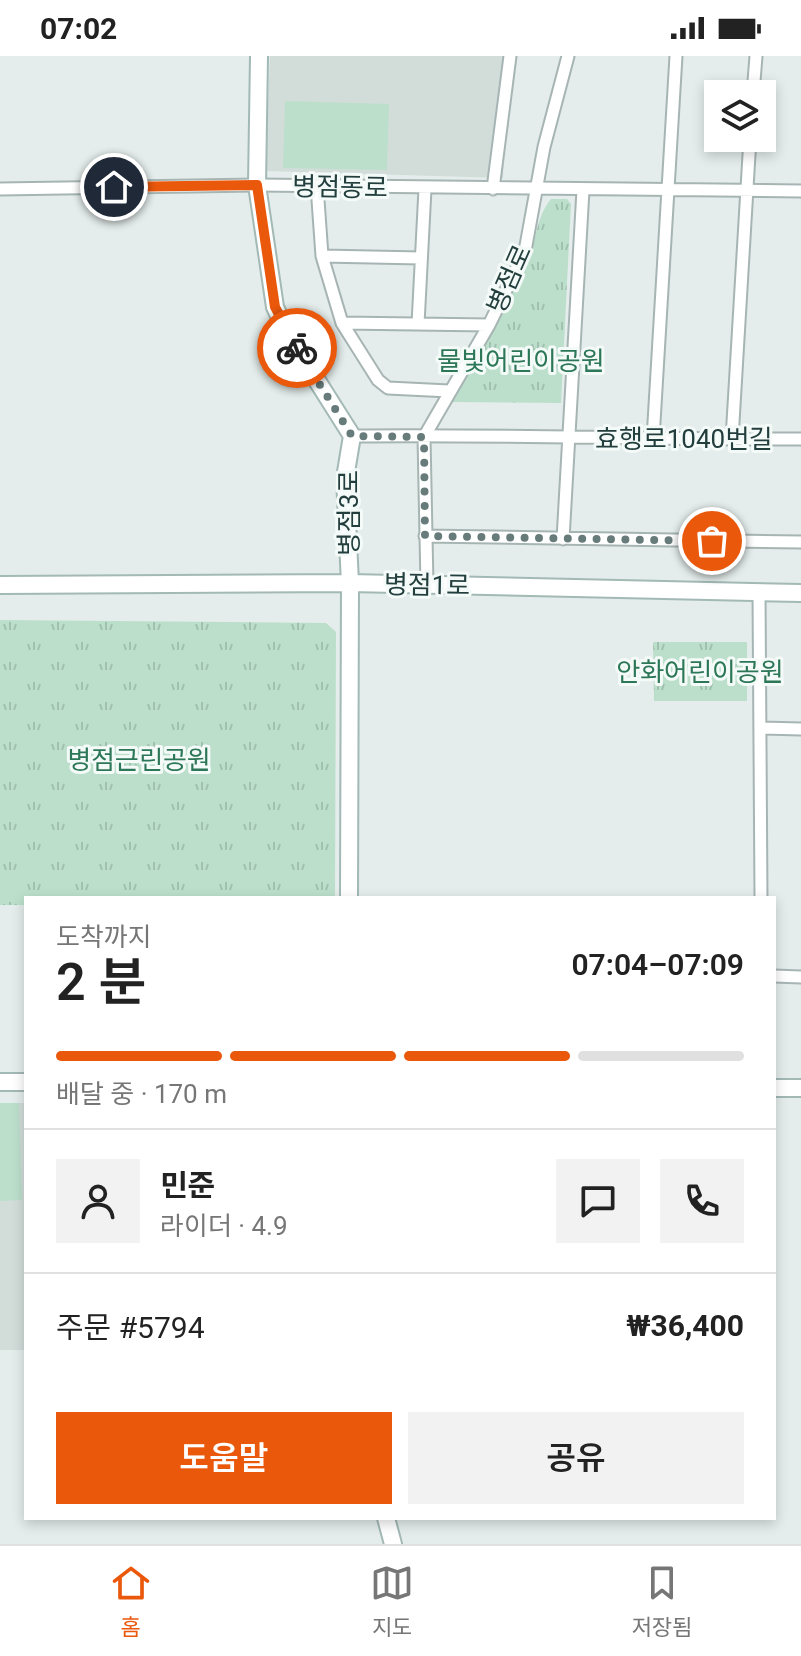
<!DOCTYPE html>
<html lang="ko">
<meta charset="utf-8">
<style>
:root{--surface:#fff;--page:#f2f2f2;--text:#222;--muted:#767676;--line:#e0e0e0;--accent:#ea580c}
body{margin:0;font-family:Roboto,"Noto Sans KR",sans-serif;background:var(--page);color:var(--text);height:100vh;display:flex;flex-direction:column;font-size:30px;white-space:nowrap}
*{box-sizing:border-box;margin:0}
p{font-size:26px;color:var(--muted)}
.icon{flex:none;width:44px;height:44px;fill:none;stroke:currentColor;stroke-width:2;stroke-linecap:round;stroke-linejoin:round}
.map{position:relative;flex:1;overflow:hidden}
.sheet{position:absolute;left:24px;top:840px;width:752px;height:624px;display:flex;flex-direction:column;background:var(--surface);border-radius:0px;box-shadow:0 4px 12px #0003}
.sheet>*{flex:none}
.tools{position:absolute;left:704px;top:24px;display:grid;gap:16px}
.tools a{display:grid;place-items:center;width:72px;height:72px;border-radius:0px;background:var(--surface);box-shadow:0 4px 12px #0003;font-size:40px}
.pin{position:absolute;display:grid;place-items:center;width:68px;height:68px;color:#fff;margin:-34px;border:4px solid #fff;border-radius:50%;box-shadow:0 2px 8px #0007}
.courier{position:absolute;display:grid;place-items:center;width:80px;height:80px;margin:-40px;border:6px solid #ea580c;border-radius:50%;background:#fff;color:#222;box-shadow:0 2px 10px #0007}
.summary em{font-style:normal;font-weight:600}
.summary div{display:flex;flex-direction:column-reverse}
.summary{display:flex;align-items:center;justify-content:space-between;height:136px;padding:0 32px}
h1{font-size:52px;font-weight:600;line-height:60px}
.bar{display:grid;grid-template-columns:repeat(4,1fr);gap:12px 8px;align-content:center;height:96px;padding:0 32px}
.bar i{height:10px;border-radius:6px;background:var(--line)}
.bar .current{background:var(--accent)}
.bar p{grid-column:span 4}
.line{display:flex;align-items:center;gap:20px;padding:0 32px;border-top:2px solid var(--line)}
.line div{flex:1}
.round{display:grid;place-items:center;flex:none;width:84px;height:84px;border-radius:0px;background:var(--page)}
.cta{display:flex;gap:16px;margin-top:auto;padding:16px 32px}
.cta a{flex:1;height:92px;border-radius:0px;background:var(--accent);color:#fff;font-size:32px;font-weight:600;line-height:92px;text-align:center}
.cta a+a{background:var(--page);color:var(--text)}
.status{display:flex;justify-content:space-between;align-items:center;height:56px;padding:0 40px;background:var(--surface);direction:ltr}
.status svg{height:22px;fill:currentColor}
.menu{display:flex;justify-content:space-around;align-items:center;height:112px;border-top:2px solid var(--line);background:var(--surface);font-size:22px;color:var(--muted)}
.menu a{display:grid;justify-items:center;gap:4px}
.menu .current{color:var(--accent)}
.map>svg:first-child{display:block}
.built{fill:#d2ddda}
.park{fill:url(#park-tufts)}
.pitch{fill:#bcdfcc}
.lines{fill:none;stroke-linecap:round;stroke-linejoin:round}
.street-casing{stroke:#a6b5b3;stroke-width:15}
.secondary-casing{stroke:#a2b9b5;stroke-width:20}
.street{stroke:#fff;stroke-width:11}
.secondary{stroke:#fff;stroke-width:16}
.done{stroke:#677c7a;stroke-width:8;stroke-dasharray:0 14.4}
.route{stroke:#ea580c;stroke-width:10}
.labels{text-anchor:middle;dominant-baseline:central;stroke-width:6;stroke-linejoin:round;paint-order:stroke}
.street-label{font-size:26px;fill:#233f3d;stroke:#f4faf8}
.park-label{font-size:26px;fill:#2c7757;stroke:#f4faf8}
</style>
<div class="status"><b>07:02</b><svg viewBox="0 0 49 12"><path d="M0 12V9h3v3zM5 12V6h3v6zM10 12V3h3v9zM15 12V0h3v12zM26 1h20v11H26zM47 4h2v5h-2z"/></svg></div>
<div class="map">
<svg width="801" height="1488" viewBox="0 0 801 1488">
<defs>
<pattern id="park-tufts" width="24" height="20" patternUnits="userSpaceOnUse" patternTransform="scale(2)"><rect width="24" height="20" fill="#bcdfcc"/><path d="M3 7l-1-3M5 7V3M7 7l1-3M15 17l-1-3M17 17v-4M19 17l1-3" fill="none" stroke="#a1c0b0"/></pattern>
</defs>
<rect width="100%" height="100%" fill="#e4edeb"/>
<path class="built" d="M270 0H513L506 33 503 122 265 115Z
M0 1047H26V1294H0Z"/>
<path class="park" d="M551 143H567L571 148 561 347 451 346 450 339C478 296 506 254 527 208 536 187 536 161 551 143Z
M0 564 326 567 336 576 335 842H26V849H0Z
M653 586H747V645H654Z"/>
<path class="pitch" d="M285 45 389 48 387 114 283 112Z
M0 1047H19L22 1144 0 1145Z"/>
<g class="lines">
<g class="street-casing">
<path id="street" d="M753 38 756 0
M317 130 322 200 342 267 378 324 388 332 449 335
M0 133 257 129 801 135
M493 133 510 0
M322 200 421 202
M342 267 489 269
M418 268 425 133
M352 380C502 378 651 384 801 383
M653 383 676 0
M732 383 750 82
M425 480 801 486
M563 483 583 134
M427 529 424 381 489 269 525 195 544 91 568 0
M759 536 761 842
M760 672 801 673
M774 920 801 921"/>
</g>
<g class="secondary-casing">
<path id="secondary" d="M259 0 257 129 275 251 287 277 352 380 345 422 350 527 349 842
M0 529 350 527 801 537
M0 1026H26
M774 1032H801
M386 1462 393 1488"/>
</g>
<use href="#street" class="street"/>
<use href="#secondary" class="secondary"/>
</g>
<g class="lines">
<path class="done" d="M297 292 352 380 424 381 425 480 712 485"/>
<path class="route" d="M114 131 257 129 275 251 297 292"/>
</g>
<g class="labels">
<g class="street-label">
<text transform="translate(340 131) rotate(1)">병점동로</text>
<text transform="translate(509 223) rotate(-66)">병점로</text>
<text x="684" y="383">효행로1040번길</text>
<text transform="translate(349 457) rotate(-90)">병점3로</text>
<text transform="translate(427 529) rotate(1)">병점1로</text>
</g>
<g class="park-label">
<text x="521" y="305">물빛어린이공원</text>
<text x="700" y="616">안화어린이공원</text>
<text x="139" y="704">병점근린공원</text>
</g>
</g>
</svg>
<div class="tools">
<a><svg class="icon" aria-label="layers" viewBox="0 0 24 24"><path d="M12 4l9 5-9 5-9-5zM3 14l9 5 9-5"/></svg></a>
</div>
<div class="pin" style="left:712px;top:485px;background:#ea580c"><svg class="icon" aria-label="bag" viewBox="0 0 24 24"><path d="M5 8h14l-1 12H6zM9 8a3 3 0 0 1 6 0"/></svg></div>
<div class="pin" style="left:114px;top:131px;background:#1f2937"><svg class="icon" aria-label="home" viewBox="0 0 24 24"><path d="M3 11l9-7 9 7M6 9v11h12V9"/></svg></div>
<div class="courier" style="left:297px;top:292px"><svg class="icon" aria-label="bike" viewBox="0 0 24 24"><circle cx="6" cy="16" r="4"/><circle cx="18" cy="16" r="4"/><path d="M6 16l4-8h5l3 8M10 8l3 8H6M13 5h3"/></svg></div>
<section class="sheet">
<div class="summary"><div><h1>2 분</h1><p>도착까지</p></div><em>07:04–07:09</em></div>
<div class="bar"><i class="current"></i><i class="current"></i><i class="current"></i><i></i><p>배달 중 · 170 m</p></div>
<div class="line" style="height:144px"><a class="round"><svg class="icon" aria-label="person" viewBox="0 0 24 24"><circle cx="12" cy="8" r="4"/><path d="M4 21q1-7 8-7t8 7"/></svg></a><div><b>민준</b><p>라이더 · 4.9</p></div><a class="round"><svg class="icon" aria-label="chat" viewBox="0 0 24 24"><path d="M4 5h16v11H9l-5 4z"/></svg></a><a class="round"><svg class="icon" aria-label="phone" viewBox="0 0 24 24"><path d="M5 4h4l2 5-3 2q2 4 5 5l2-3 5 2v4C11 20 4 13 5 4z"/></svg></a></div>
<div class="line" style="height:104px"><div>주문 #5794</div><b>₩36,400</b></div>
<div class="cta"><a>도움말</a><a>공유</a></div>
</section>
</div>
<nav class="menu">
<a class="current"><svg class="icon" aria-label="home" viewBox="0 0 24 24"><path d="M3 11l9-7 9 7M6 9v11h12V9"/></svg>홈</a>
<a><svg class="icon" aria-label="map" viewBox="0 0 24 24"><path d="M3 6l6-2 6 2 6-2v14l-6 2-6-2-6 2zM9 4v14M15 6v14"/></svg>지도</a>
<a><svg class="icon" aria-label="saved" viewBox="0 0 24 24"><path d="M7 4h10v16l-5-4-5 4z"/></svg>저장됨</a>
</nav>
